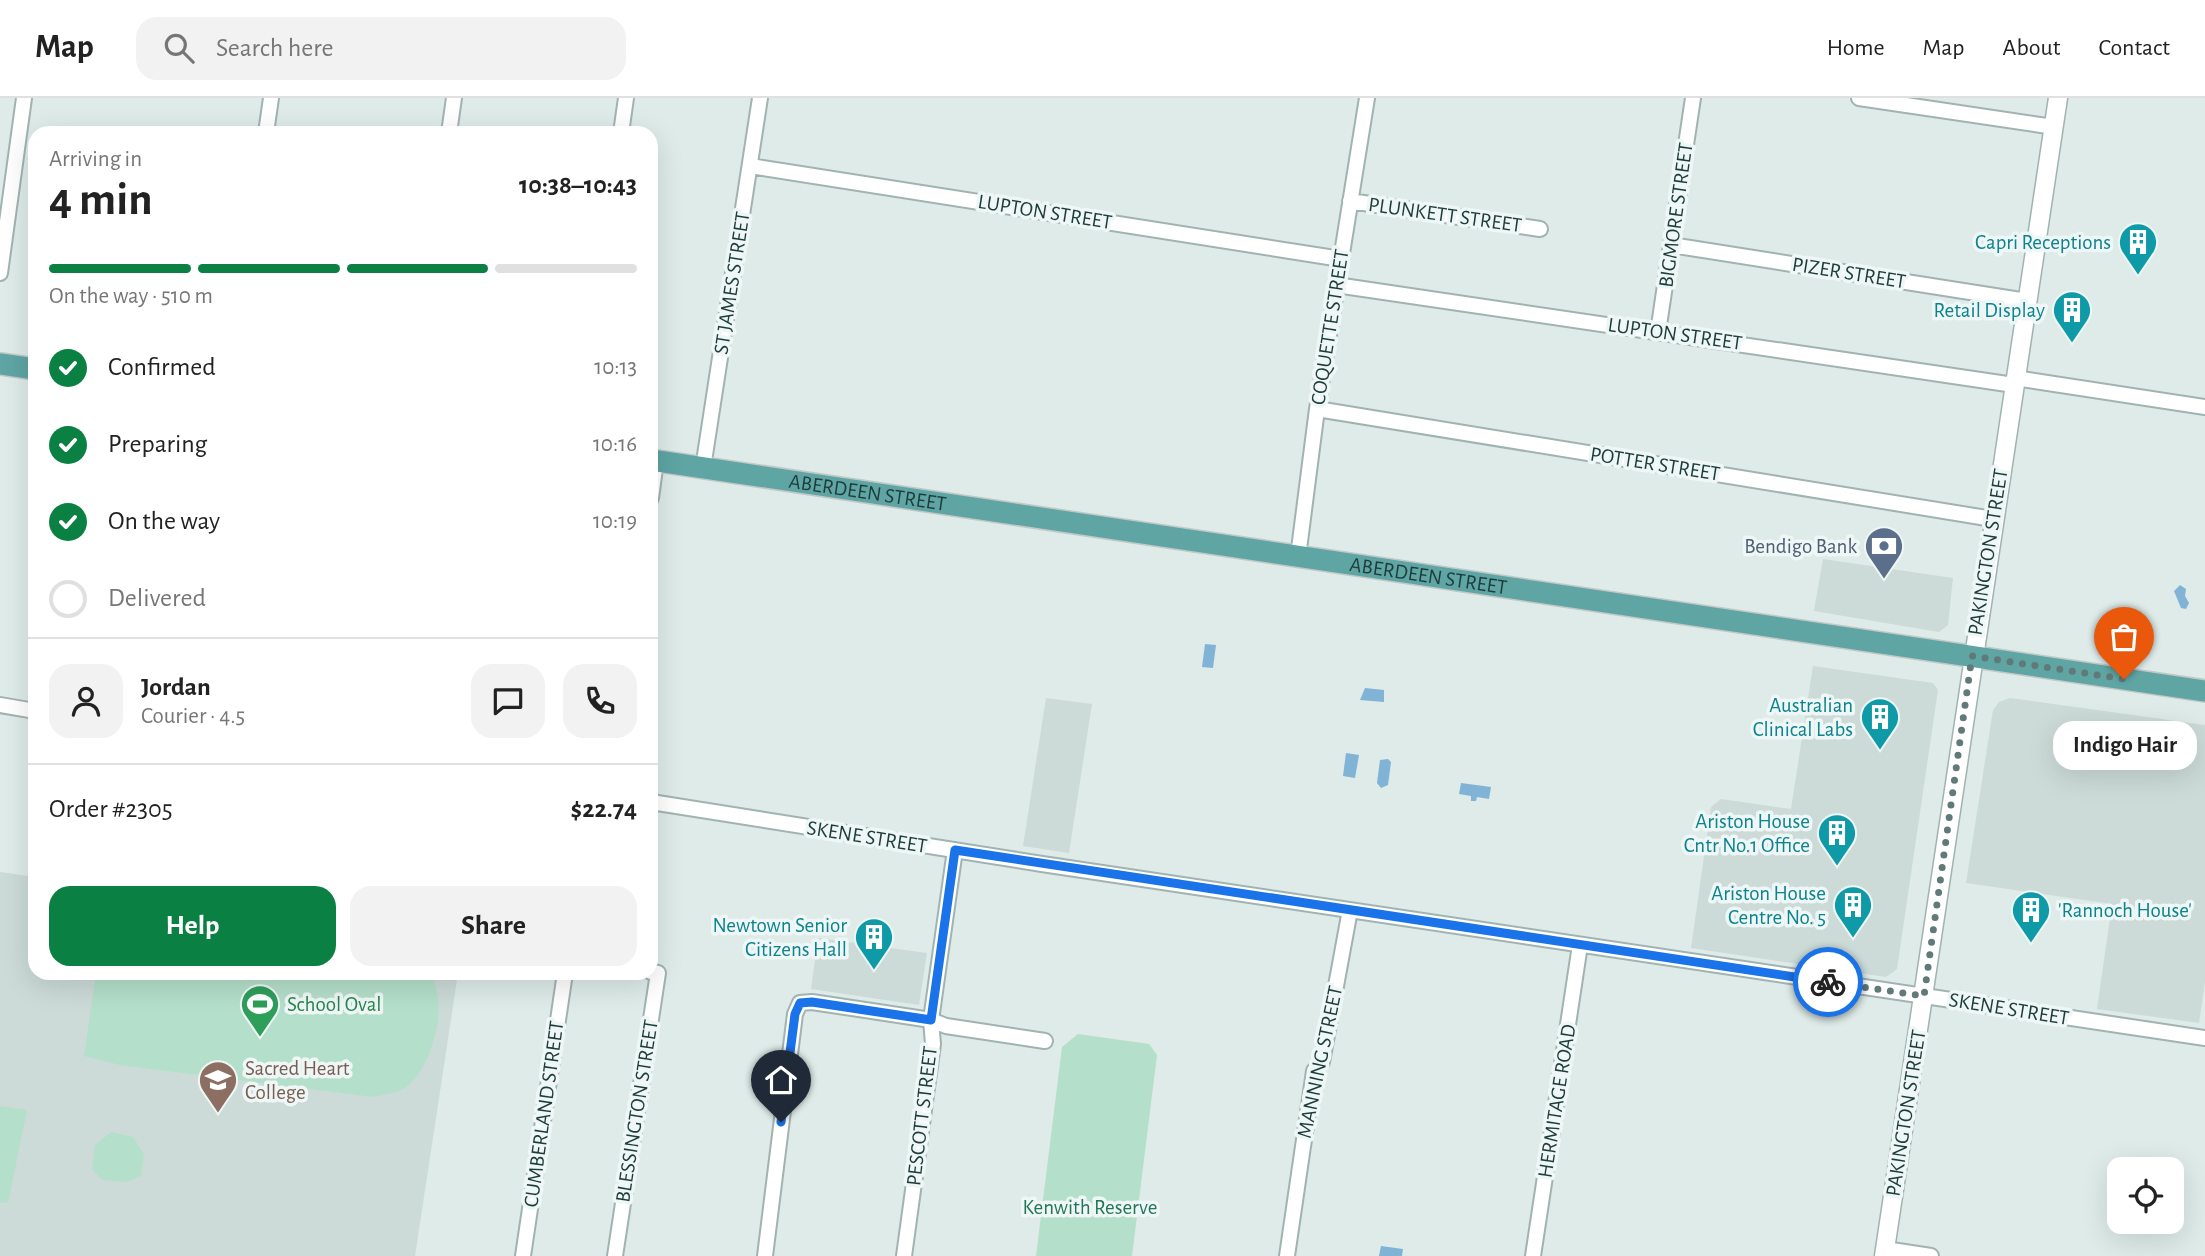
<!DOCTYPE html>
<meta charset="utf-8">
<style>
:root{--surface:#fff;--page:#f2f2f2;--text:#222;--muted:#767676;--line:#e0e0e0;--accent:#0b8043}
body{margin:0;font-family:"Alegreya Sans",sans-serif;background:var(--page);color:var(--text);height:100vh;display:flex;flex-direction:column;font-size:26px;white-space:nowrap}
*{box-sizing:border-box;margin:0}
p{font-size:23px;color:var(--muted)}
.icon{flex:none;width:38px;height:38px;fill:none;stroke:currentColor;stroke-width:2;stroke-linecap:round;stroke-linejoin:round}
.map{position:relative;flex:1;overflow:hidden}
.details{position:absolute;left:28px;top:28px;width:630px;height:854px;display:flex;flex-direction:column;background:var(--surface);border-radius:21px;box-shadow:0 7px 28px #0002}
.details>*{flex:none}
.buttons{position:absolute;left:2107px;top:1059px;display:grid;gap:14px}
.buttons a{display:grid;place-items:center;width:77px;height:77px;border-radius:14px;background:var(--surface);box-shadow:0 7px 28px #0002;font-size:35px}
.pin{position:absolute;display:grid;place-items:center;width:60px;height:60px;color:#fff;margin:-72px -30px;border-radius:50% 50% 50% 0;rotate:-45deg;box-shadow:0 0 7px #0007}
.pin .icon{rotate:45deg}
.courier{position:absolute;display:grid;place-items:center;width:70px;height:70px;margin:-35px;border:5px solid #1a73e8;border-radius:50%;background:#fff;color:#222;box-shadow:0 2px 9px #0007}
.bubble{position:absolute;height:49px;border-radius:21px;background:var(--surface);box-shadow:0 7px 28px #0002;font-size:23px;font-weight:700;line-height:49px;text-align:center}
.overview em{font-style:normal;font-weight:700}
.overview div{display:flex;flex-direction:column-reverse}
.overview{display:flex;align-items:center;justify-content:space-between;height:119px;padding:0 21px}
h1{font-size:46px;font-weight:700;line-height:52px}
.bar{display:grid;grid-template-columns:repeat(4,1fr);gap:10px 7px;align-content:center;height:84px;padding:0 21px}
.bar i{height:9px;border-radius:5px;background:var(--line)}
.bar .selected{background:var(--accent)}
.bar p{grid-column:span 4}
.line{display:flex;align-items:center;gap:18px;padding:0 21px;border-top:2px solid var(--line)}
.line div{flex:1}
.round{display:grid;place-items:center;flex:none;width:74px;height:74px;border-radius:21px;background:var(--page)}
ol{padding:0 21px;list-style:none}
li{display:flex;align-items:center;gap:21px;height:77px}
li p{margin-inline-start:auto}
li .icon{padding:7px;border-radius:50%;background:var(--accent);color:#fff;stroke-width:4}
li:last-child{color:var(--muted)}
li i{width:38px;height:38px;border:4px solid var(--line);border-radius:50%}
.cta{display:flex;gap:14px;margin-top:auto;padding:14px 21px}
.cta a{flex:1;height:80px;border-radius:21px;background:var(--accent);color:#fff;font-size:28px;font-weight:700;line-height:80px;text-align:center}
.cta a+a{background:var(--page);color:var(--text)}
header{display:flex;align-items:center;gap:42px;box-sizing:border-box;height:98px;padding:0 35px;background:var(--surface);border-bottom:2px solid var(--line)}
header strong{font-size:33px}
nav{display:flex;gap:38px;margin-inline-start:auto;font-size:24px}
.search{width:490px;height:63px;background:var(--page);display:flex;align-items:center;gap:18px;box-sizing:border-box;padding:0 24px;border-radius:21px;color:var(--muted);font-size:26px}
.map>svg:first-child{display:block}
.built{fill:#ccdbd8}
.green{fill:#b4dfca}
.water{fill:#80b3d6}
.lines{fill:none;stroke-linecap:round;stroke-linejoin:round}
.minor-casing{stroke:#a1b3b1;stroke-width:18}
.tertiary-casing{stroke:#a1b3b1;stroke-width:21}
.primary-casing{stroke:#c0c8c8;stroke-width:24}
.minor{stroke:#fff;stroke-width:14}
.tertiary{stroke:#fff;stroke-width:18}
.primary{stroke:#5ea5a4;stroke-width:21}
.done{stroke:#617978;stroke-width:7;stroke-dasharray:0 12.6}
.route{stroke:#1a73e8;stroke-width:9}
.labels{text-anchor:middle;dominant-baseline:central;stroke-width:7;stroke-linejoin:round;paint-order:stroke}
.street-label{font-size:21px;fill:#1e3c3b;stroke:#eef7f5}
.culture-label{font-size:21px;fill:#0d838f;stroke:#eef7f5;text-anchor:end}
.service-label{font-size:21px;fill:#4e5e75;stroke:#eef7f5;text-anchor:end}
.leisure-label{font-size:21px;fill:#27864d;stroke:#eef7f5;text-anchor:start}
.education-label{font-size:21px;fill:#785e54;stroke:#eef7f5;text-anchor:start}
.park-label{font-size:21px;fill:#257658;stroke:#eef7f5}
</style>
<header>
<strong>Map</strong>
<div class="search"><svg class="icon" aria-label="search" viewBox="0 0 24 24"><circle cx="10" cy="10" r="6"/><path d="M15 15l6 6"/></svg>Search here</div>
<nav><a>Home</a><a>Map</a><a>About</a><a>Contact</a></nav>
</header>
<div class="map">
<svg width="2205" height="1158" viewBox="0 0 2205 1158">
<rect width="100%" height="100%" fill="#deebe8"/>
<path class="built" d="M1823 461 1953 480 1948 527 1939 534 1814 513Z
M1813 568 1933 585 1938 592 1897 871 1886 879 1691 850 1711 709 1721 701 1791 711Z
M1046 600 1092 606 1069 755 1023 748Z
M2010 600 2205 627V884L2199 925 2097 911 2112 806 1966 785 1993 612 1999 604Z
M0 774 35 779V875H458L415 1158H0Z
M818 840 927 855 919 907 811 891Z"/>
<path class="green" d="M96 875H428C451 901 433 970 406 989 398 995 384 996 374 999L120 967 84 958Z
M1078 936 1149 946 1157 957 1132 1158H1036L1062 949Z
M0 1008 27 1012 8 1105 0 1104Z
M111 1034 133 1039 144 1056 141 1078 127 1084 102 1082 92 1071 95 1047Z"/>
<path class="water" d="M2180 487 2186 491 2185 498 2189 505 2186 511 2181 510 2174 493Z
M1205 546 1216 547 1213 570 1202 569Z
M1365 590 1384 592V604L1360 602Z
M1346 655 1359 657 1355 680 1343 678Z
M1388 661 1391 664 1388 687 1381 690 1377 685 1380 662Z
M1461 685 1491 689 1489 701 1477 699 1476 703H1471V698L1459 696Z
M1381 1148 1403 1151 1402 1158H1379Z"/>
<g class="lines">
<g class="minor-casing">
<path id="minor" d="M1859 0 2054 29
M266 35 271 0
M449 35 454 0
M621 35 626 0
M750 68 1341 161
M1350 103 1540 131
M1671 147 2027 203
M0 175 24 0
M1336 187 2014 287
M1658 234 1693 0
M2015 280 2205 309
M1317 311 1993 421
M703 370 760 0
M651 400 656 363
M1298 459 1317 311 1367 0
M0 607 35 613
M651 704 1042 766 2205 940
M1885 1151 1931 1158
M523 1158 565 875
M615 1158 658 875 651 874
M765 1158 795 916 800 905 812 904 931 922 946 928 1045 943
M904 1158 933 946 931 922 955 752
M1287 1158 1314 973 1322 964 1350 812
M1533 1158 1580 847"/>
</g>
<g class="tertiary-casing">
<path id="tertiary" d="M1884 1158 2058 0"/>
</g>
<g class="primary-casing">
<g id="primary">
<path d="M0 266 35 271"/>
<path id="s1" d="M651 362 2205 593"/>
</g>
</g>
<use href="#minor" class="minor"/>
<use href="#tertiary" class="tertiary"/>
<use href="#primary" class="primary"/>
</g>
<g class="lines">
<path class="done" d="M1828 884 1924 898 1972 558 2124 581"/>
<path class="route" d="M781 1024 795 916 800 905 812 904 931 922 955 752 1828 884"/>
</g>
<defs>
<g id="building-pin" transform="scale(2.0125)"><path d="M0 17L-7.5 6A9.5 9.5 0 1 1 7.5 6Z" fill="#0f9aa8" stroke="#eef7f5"/><path d="M-4-6H4V6H1V3H-1V6H-4ZM-2.5-4.3h1.7v1.8h-1.7ZM.8-4.3h1.7v1.8H.8ZM-2.5-1h1.7V.8h-1.7ZM.8-1h1.7V.8H.8Z" fill="#fff"/></g>
<g id="bank-pin" transform="scale(2.0125)"><path d="M0 17L-7.5 6A9.5 9.5 0 1 1 7.5 6Z" fill="#5c6f8a" stroke="#eef7f5"/><path d="M-6-4H6V4H-6ZM0-2.3a2.3 2.3 0 1 0 0 4.6a2.3 2.3 0 1 0 0-4.6Z" fill="#fff"/></g>
<g id="stadium-pin" transform="scale(2.0125)"><path d="M0 17L-7.5 6A9.5 9.5 0 1 1 7.5 6Z" fill="#2e9e5b" stroke="#eef7f5"/><path d="M0-5a6.5 5 0 1 0 0 10a6.5 5 0 1 0 0-10ZM-3.5-1.8h7v3.6h-7Z" fill="#fff"/></g>
<g id="school-pin" transform="scale(2.0125)"><path d="M0 17L-7.5 6A9.5 9.5 0 1 1 7.5 6Z" fill="#8d6e63" stroke="#eef7f5"/><path d="M0-5L7-2L0 1L-7-2ZM-4 1L0 2.5L4 1V4Q0 6-4 4Z" fill="#fff"/></g>
</defs>
<g fill-rule="evenodd">
<use href="#building-pin" x="2138" y="144"/>
<use href="#building-pin" x="2072" y="212"/>
<use href="#bank-pin" x="1884" y="448"/>
<use href="#building-pin" x="1880" y="619"/>
<use href="#building-pin" x="1837" y="735"/>
<use href="#building-pin" x="1853" y="807"/>
<use href="#building-pin" x="2031" y="812"/>
<use href="#building-pin" x="874" y="839"/>
<use href="#stadium-pin" x="260" y="906"/>
<use href="#school-pin" x="218" y="982"/>
</g>
<g class="labels">
<g class="street-label">
<text transform="translate(1045 114) rotate(9)">LUPTON STREET</text>
<text transform="translate(1445 117) rotate(8)">PLUNKETT STREET</text>
<text transform="translate(1676 117) rotate(-82)">BIGMORE STREET</text>
<text transform="translate(1849 175) rotate(9)">PIZER STREET</text>
<text transform="translate(732 185) rotate(-81)">ST JAMES STREET</text>
<text transform="translate(1330 229) rotate(-81)">COQUETTE STREET</text>
<text transform="translate(1675 236) rotate(8)">LUPTON STREET</text>
<text transform="translate(1655 366) rotate(9)">POTTER STREET</text>
<text stroke="none"><textPath href="#s1" startOffset="219">ABERDEEN STREET</textPath></text>
<text transform="translate(1988 454) rotate(-81)">PAKINGTON STREET</text>
<text stroke="none"><textPath href="#s1" startOffset="786">ABERDEEN STREET</textPath></text>
<text transform="translate(867 739) rotate(9)">SKENE STREET</text>
<text transform="translate(2009 911) rotate(9)">SKENE STREET</text>
<text transform="translate(1320 964) rotate(-78)">MANNING STREET</text>
<text transform="translate(1557 1003) rotate(-81)">HERMITAGE ROAD</text>
<text transform="translate(637 1013) rotate(-81)">BLESSINGTON STREET</text>
<text transform="translate(1906 1015) rotate(-81)">PAKINGTON STREET</text>
<text transform="translate(544 1016) rotate(-82)">CUMBERLAND STREET</text>
<text transform="translate(922 1018) rotate(-83)">PESCOTT STREET</text>
</g>
<g class="culture-label">
<text x="2111" y="144">Capri Receptions</text>
<text x="2045" y="212">Retail Display</text>
<text x="1853" y="607">Australian<tspan x="1853" dy="24">Clinical Labs</tspan></text>
<text x="1810" y="723">Ariston House<tspan x="1810" dy="24">Cntr No.1 Office</tspan></text>
<text x="1826" y="795">Ariston House<tspan x="1826" dy="24">Centre No. 5</tspan></text>
<text x="2058" y="812" text-anchor="start">'Rannoch House'</text>
<text x="847" y="827">Newtown Senior<tspan x="847" dy="24">Citizens Hall</tspan></text>
</g>
<g class="service-label">
<text x="1857" y="448">Bendigo Bank</text>
</g>
<g class="leisure-label">
<text x="287" y="906">School Oval</text>
</g>
<g class="education-label">
<text x="245" y="970">Sacred Heart<tspan x="245" dy="24">College</tspan></text>
</g>
<g class="park-label">
<text x="1090" y="1109">Kenwith Reserve</text>
</g>
</g>
</svg>
<div class="buttons">
<a><svg class="icon" aria-label="locate" viewBox="0 0 24 24"><circle cx="12" cy="12" r="6"/><path d="M12 2v4M12 18v4M2 12h4M18 12h4"/></svg></a>
</div>
<div class="pin" style="left:2124px;top:581px;background:#ea580c"><svg class="icon" aria-label="bag" viewBox="0 0 24 24"><path d="M5 8h14l-1 12H6zM9 8a3 3 0 0 1 6 0"/></svg></div>
<div class="pin" style="left:781px;top:1024px;background:#1f2937"><svg class="icon" aria-label="home" viewBox="0 0 24 24"><path d="M3 11l9-7 9 7M6 9v11h12V9"/></svg></div>
<div class="courier" style="left:1828px;top:884px"><svg class="icon" aria-label="bike" viewBox="0 0 24 24"><circle cx="6" cy="16" r="4"/><circle cx="18" cy="16" r="4"/><path d="M6 16l4-8h5l3 8M10 8l3 8H6M13 5h3"/></svg></div>
<div class="bubble" style="left:2053px;top:623px;width:144px">Indigo Hair</div>
<section class="details">
<div class="overview"><div><h1>4 min</h1><p>Arriving in</p></div><em>10:38–10:43</em></div>
<div class="bar"><i class="selected"></i><i class="selected"></i><i class="selected"></i><i></i><p>On the way · 510 m</p></div>
<ol>
<li><svg class="icon" aria-label="check" viewBox="0 0 24 24"><path d="M5 12l5 5 9-10"/></svg>Confirmed<p>10:13</p></li>
<li><svg class="icon" aria-label="check" viewBox="0 0 24 24"><path d="M5 12l5 5 9-10"/></svg>Preparing<p>10:16</p></li>
<li><svg class="icon" aria-label="check" viewBox="0 0 24 24"><path d="M5 12l5 5 9-10"/></svg>On the way<p>10:19</p></li>
<li><i></i>Delivered</li>
</ol>
<div class="line" style="height:126px"><a class="round"><svg class="icon" aria-label="person" viewBox="0 0 24 24"><circle cx="12" cy="8" r="4"/><path d="M4 21q1-7 8-7t8 7"/></svg></a><div><b>Jordan</b><p>Courier · 4.5</p></div><a class="round"><svg class="icon" aria-label="chat" viewBox="0 0 24 24"><path d="M4 5h16v11H9l-5 4z"/></svg></a><a class="round"><svg class="icon" aria-label="phone" viewBox="0 0 24 24"><path d="M5 4h4l2 5-3 2q2 4 5 5l2-3 5 2v4C11 20 4 13 5 4z"/></svg></a></div>
<div class="line" style="height:91px"><div>Order #2305</div><b>$22.74</b></div>
<div class="cta"><a>Help</a><a>Share</a></div>
</section>
</div>
